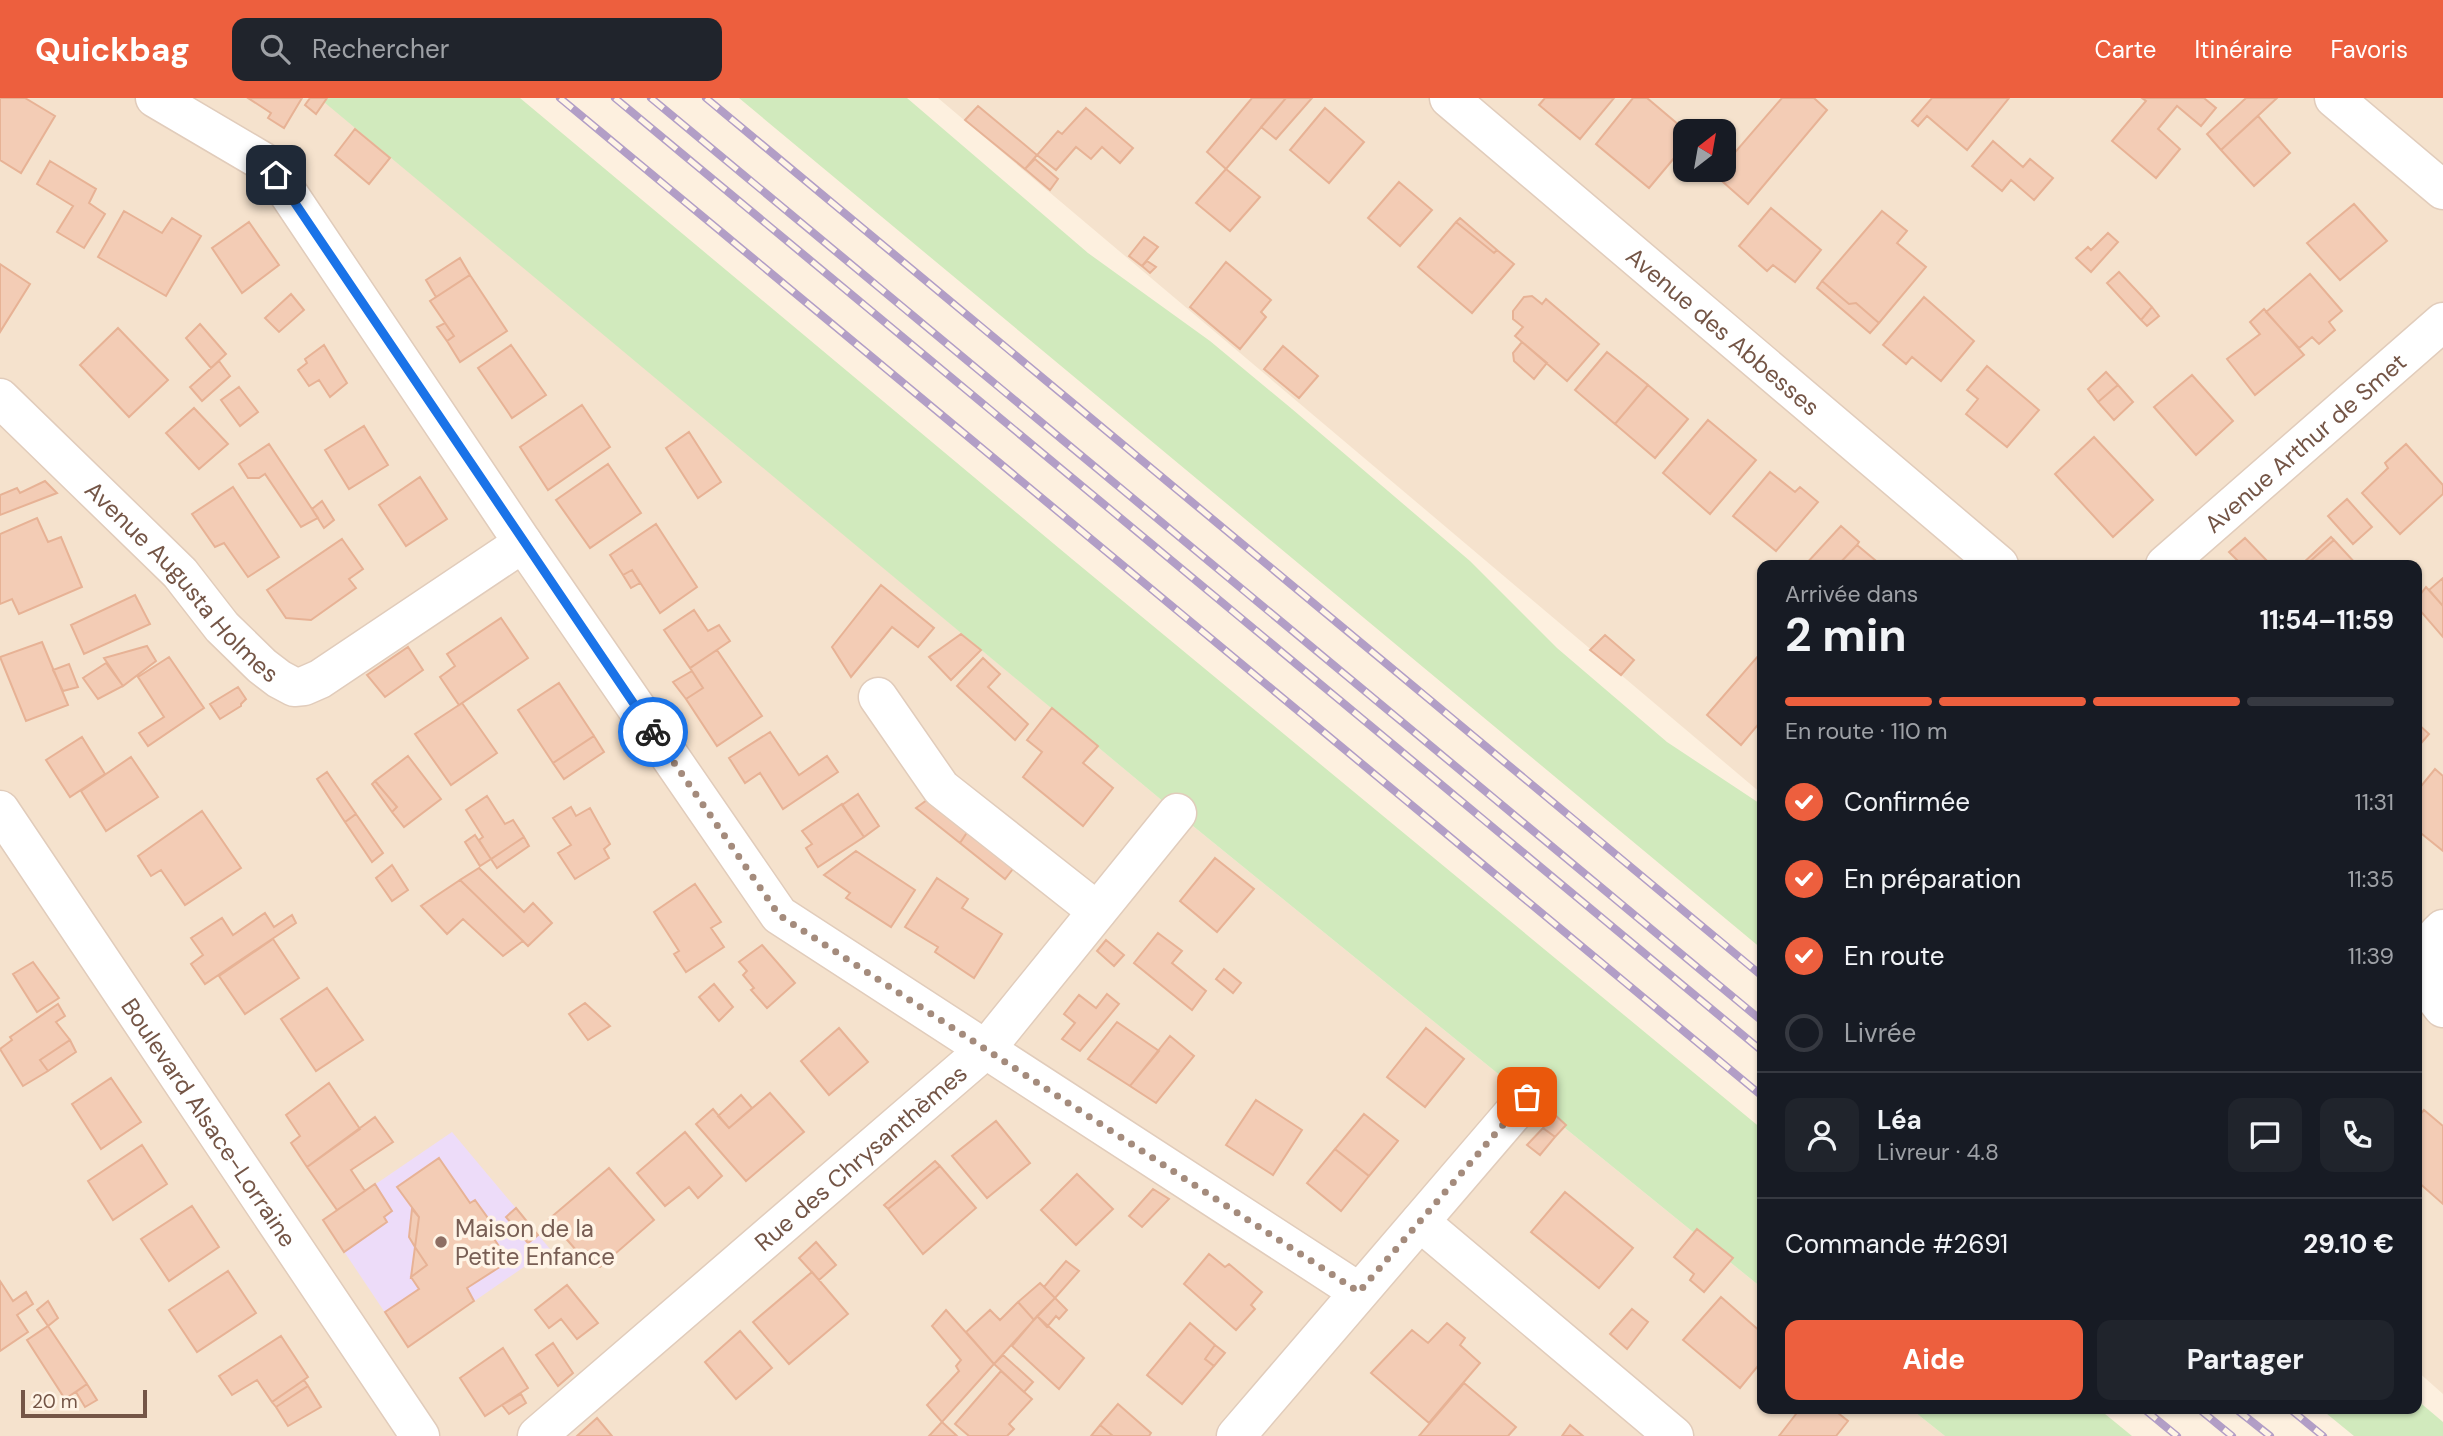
<!DOCTYPE html>
<html lang="fr">
<meta charset="utf-8">
<style>
:root{--surface:#171b24;--page:#20242c;--text:#f1f3f6;--muted:#9ea1a6;--line:#363941;--accent:#ed5f3e}
body{margin:0;font-family:"DM Sans",sans-serif;background:var(--page);color:var(--text);height:100vh;display:flex;flex-direction:column;font-size:26px;white-space:nowrap}
*{box-sizing:border-box;margin:0}
p{font-size:23px;color:var(--muted)}
.icon{flex:none;width:38px;height:38px;fill:none;stroke:currentColor;stroke-width:2;stroke-linecap:round;stroke-linejoin:round}
.map{position:relative;flex:1;overflow:hidden}
.drawer{position:absolute;left:1757px;top:462px;width:665px;height:854px;display:flex;flex-direction:column;background:var(--surface);border-radius:14px;box-shadow:0 2px 5px #0004}
.drawer>*{flex:none}
.needle{width:46px;rotate:31deg}
.fabs{position:absolute;left:1673px;top:21px;display:grid;gap:14px}
.fabs a{display:grid;place-items:center;width:63px;height:63px;border-radius:14px;background:var(--surface);box-shadow:0 2px 5px #0004;font-size:35px}
.scale{position:absolute;left:21px;bottom:18px;width:126px;box-sizing:border-box;padding-left:7px;border:4px solid #745546;border-top:0;font-size:19px;line-height:24px;white-space:nowrap;color:#745546;-webkit-text-stroke:5px #fff4e6;paint-order:stroke}
.pin{position:absolute;display:grid;place-items:center;width:60px;height:60px;color:#fff;margin:-30px;border-radius:14px;box-shadow:0 4px 10px #0006}
.courier{position:absolute;display:grid;place-items:center;width:70px;height:70px;margin:-35px;border:5px solid #1a73e8;border-radius:50%;background:#fff;color:#222;box-shadow:0 2px 9px #0007}
.overview em{font-style:normal;font-weight:700}
.overview div{display:flex;flex-direction:column-reverse}
.overview{display:flex;align-items:center;justify-content:space-between;height:119px;padding:0 28px}
h1{font-size:46px;font-weight:700;line-height:52px}
.bar{display:grid;grid-template-columns:repeat(4,1fr);gap:10px 7px;align-content:center;height:84px;padding:0 28px}
.bar i{height:9px;border-radius:5px;background:var(--line)}
.bar .selected{background:var(--accent)}
.bar p{grid-column:span 4}
.line{display:flex;align-items:center;gap:18px;padding:0 28px;border-top:2px solid var(--line)}
.line div{flex:1}
.round{display:grid;place-items:center;flex:none;width:74px;height:74px;border-radius:14px;background:var(--page)}
ol{padding:0 28px;list-style:none}
li{display:flex;align-items:center;gap:21px;height:77px}
li p{margin-inline-start:auto}
li .icon{padding:7px;border-radius:50%;background:var(--accent);color:#fff;stroke-width:4}
li:last-child{color:var(--muted)}
li i{width:38px;height:38px;border:4px solid var(--line);border-radius:50%}
.cta{display:flex;gap:14px;margin-top:auto;padding:14px 28px}
.cta a{flex:1;height:80px;border-radius:14px;background:var(--accent);color:#fff;font-size:28px;font-weight:700;line-height:80px;text-align:center}
.cta a+a{background:var(--page);color:var(--text)}
header{display:flex;align-items:center;gap:42px;box-sizing:border-box;height:98px;padding:0 35px;background:var(--accent);color:#fff}
header strong{font-size:33px}
nav{display:flex;gap:38px;margin-inline-start:auto;font-size:24px}
.search{width:490px;height:63px;background:var(--page);display:flex;align-items:center;gap:18px;box-sizing:border-box;padding:0 24px;border-radius:14px;color:var(--muted);font-size:26px}
.map>svg:first-child{display:block}
.residential{fill:#f5e2cd;fill-rule:evenodd}
.education{fill:#eddcf9}
.green{fill:#d1eabd}
.building{fill:#f3ccb5;stroke:#e7b295;stroke-width:2}
.lines{fill:none;stroke-linecap:round;stroke-linejoin:round}
.minor-casing{stroke:#e1ccbb;stroke-width:41}
.minor{stroke:#fff;stroke-width:38}
.rail-casing{stroke:#b29ec6;stroke-width:8}
.rail{stroke:#fff4e6;stroke-width:5;stroke-dasharray:16;stroke-linecap:butt}
.done{stroke:#a48b7c;stroke-width:7;stroke-dasharray:0 12.6}
.route{stroke:#1a73e8;stroke-width:9}
.education-dot{fill:#8d6e63;stroke:#fff4e6;stroke-width:2.5}
.labels{text-anchor:middle;dominant-baseline:central;stroke-width:7;stroke-linejoin:round;paint-order:stroke}
.street-label{font-size:24px;fill:#745546;stroke:#fff4e6}
.education-label{font-size:24px;fill:#785e54;stroke:#fff4e6;text-anchor:start}
</style>
<header>
<strong>Quickbag</strong>
<div class="search"><svg class="icon" aria-label="search" viewBox="0 0 24 24"><circle cx="10" cy="10" r="6"/><path d="M15 15l6 6"/></svg>Rechercher</div>
<nav><a>Carte</a><a>Itinéraire</a><a>Favoris</a></nav>
</header>
<div class="map">
<svg width="2443" height="1338" viewBox="0 0 2443 1338">
<rect width="100%" height="100%" fill="#fdf0df"/>
<path class="residential" d="M0 0H328L325 3 1177 715 1762 1190V1311H1911L1945 1338H0Z
M938 0H2443V1296L2417 1273V467H1762V696ZM1685 33H1724V72H1685Z"/>
<path class="education" d="M452 1034 550 1151 408 1249 323 1122Z"/>
<path class="green" d="M328 0H520L1072 461 1762 1031V1190L1177 715 324 4Z
M739 0H907L1088 155 1210 243 1292 311 1470 463 1557 550 1667 644 1762 707V851Z
M2417 1302 2443 1324V1338H2354L2321 1311H2417Z
M1911 1311H2099L2132 1338H1945Z"/>
<path class="building" d="M0 0H25L55 18 21 75 0 62Z
M248 0H302L284 30 268 20 271 15Z
M310 0H327L316 16 305 7Z
M1252 0H1286L1226 71 1207 54Z
M1286 0H1312L1276 41 1261 29Z
M1545 0H1614L1580 41 1539 7Z
M1633 0H1647L1686 33 1685 47 1649 90 1596 46Z
M1782 0H1814L1827 12 1748 106 1715 77 1720 72H1724V67Z
M1932 0H2009L1967 52 1927 18 1918 28 1912 23Z
M2142 0H2204L2216 10 2201 28 2177 8 2158 31 2180 51 2156 80 2112 43 2146 3Z
M2246 0H2277L2221 52 2207 36Z
M978 8 1037 57 1025 71 965 22Z
M1086 10 1133 50 1120 65 1102 49 1091 61 1076 49 1056 72 1037 57 1058 33 1062 36Z
M1325 10 1364 44 1329 85 1290 52Z
M2258 18 2290 55 2254 88 2221 52Z
M355 31 390 60 369 86 335 57Z
M1993 43 2023 69 2030 61 2053 80 2034 102 2011 82 2002 93 1972 68Z
M1035 61 1058 81 1050 92 1025 71Z
M50 63 96 91 89 105 105 116 84 150 57 134 73 108 37 86Z
M1226 71 1260 99 1230 133 1196 105Z
M1399 84 1432 112 1400 148 1368 120Z
M2354 106 2387 143 2340 182 2307 145Z
M1771 110 1821 152 1795 184 1773 167 1767 173 1739 148Z
M124 113 162 135 172 120 201 138 166 198 98 159Z
M1882 113 1907 133 1897 145 1926 169 1879 225 1856 205 1849 206 1822 183Z
M1460 120 1497 152 1494 155 1456 124Z
M249 124 279 167 242 195 212 150Z
M1456 124 1494 155 1497 152 1514 166 1472 215 1418 169Z
M2108 135 2118 144 2091 174 2076 160 2088 149 2091 152Z
M1144 139 1158 149 1142 168 1129 158Z
M460 160 470 177 436 199 426 182Z
M1147 163 1156 169 1150 175 1142 168Z
M1226 164 1271 202 1261 214 1266 219 1240 251 1190 209Z
M0 166 30 186 0 234Z
M2119 174 2152 209 2141 222 2107 185Z
M2310 176 2342 213 2329 224 2335 232 2319 246 2312 239 2299 250 2266 214Z
M470 177 507 233 460 264 447 243 454 238 430 203Z
M1822 183 1849 206 1856 205 1879 225 1870 235 1817 190Z
M291 196 304 212 279 234 265 220Z
M1532 198 1542 206 1546 201 1599 246 1567 283 1515 238 1523 229 1513 221V213L1524 199Z
M1924 199 1974 243 1941 283 1912 259 1906 266 1883 247Z
M2152 209 2159 218 2147 228 2141 222Z
M2264 211 2304 257 2255 297 2227 261 2260 236 2250 224Z
M445 225 454 238 447 243 437 229Z
M200 226 226 256 211 270 186 240Z
M118 230 168 282 129 319 80 267Z
M1522 244 1547 265 1534 281 1514 263 1513 255Z
M324 247 347 285 330 299 319 282 309 288 298 272 307 265 305 261Z
M511 247 546 297 512 320 478 270Z
M1283 248 1318 278 1299 300 1264 271Z
M1607 254 1648 287 1615 326 1575 292Z
M219 263 230 278 202 303 190 289Z
M1987 268 2039 312 2007 349 1966 316 1978 301 1967 292Z
M2106 274 2118 287 2098 304 2088 291Z
M2192 277 2233 323 2196 357 2154 309Z
M1648 287 1688 321 1655 360 1615 326Z
M2118 287 2133 304 2114 322 2098 304Z
M239 289 258 314 240 328 221 302Z
M582 307 610 349 548 392 520 349Z
M194 310 228 346 199 371 166 335Z
M1708 322 1756 362 1710 416 1663 375Z
M364 328 388 367 349 391 325 352Z
M689 334 721 384 698 400 666 350Z
M2094 339 2153 402 2113 439 2055 376Z
M269 346 318 420 301 429 265 376 259 380H248L239 366Z
M2406 346 2443 387V396L2400 436 2362 395 2388 370 2385 365Z
M608 366 641 415 590 450 556 402Z
M1770 374 1795 394 1800 389 1818 404 1776 453 1733 418Z
M420 379 447 421 406 448 379 407Z
M45 383 57 395 0 417V397L17 390 20 395Z
M233 389 279 459 248 479 224 445 215 449 192 416Z
M2347 401 2372 429 2353 446 2328 418Z
M322 403 334 422 324 430 312 411Z
M37 420 48 444 61 439 82 489 19 516 12 501 0 506V436Z
M656 426 697 489 660 515 632 472 623 477 610 457Z
M1841 428 1859 444 1857 447 1838 467H1805Z
M2331 439 2334 442 2306 467H2301Z
M2245 440 2271 467H2242L2229 454Z
M342 441 363 471 349 481 356 490 311 522 286 520 267 492Z
M2334 442 2357 467H2306Z
M1857 447 1881 467H1838Z
M632 472 640 485 631 490 623 477Z
M2443 480V508L2429 492Z
M881 487 934 530 918 549 892 529 851 579 832 549Z
M2426 489 2443 508V539L2417 509V501Z
M135 497 150 526 84 556 71 527Z
M694 512 708 533 719 527 730 543 690 570 664 532Z
M501 520 528 560 459 607 440 579 455 568 447 556Z
M961 536 981 552 951 582 929 559Z
M1605 537 1634 562 1621 577 1590 552Z
M42 544 68 607 26 623 0 559Z
M147 548 156 563 123 588 104 560Z
M408 549 423 572 385 599 367 577Z
M717 552 762 618 717 648 686 601 703 590 690 570Z
M1758 558 1762 561V622L1741 647 1707 617Z
M169 559 204 610 148 648 139 635 164 619 138 579Z
M983 560 1000 576 988 589 1028 626 1015 642 957 588Z
M106 565 123 588 98 601 83 580Z
M69 566 78 589 63 593 53 572Z
M692 573 703 590 686 601 673 584Z
M559 585 594 638 553 665 518 612Z
M238 589 246 601 241 606V608L220 621 210 606Z
M462 605 497 655 451 687 415 636Z
M1052 610 1098 648 1083 665 1113 690 1083 728 1023 679 1042 654 1027 642Z
M2417 625 2429 636 2417 650Z
M770 634 799 677 827 658 838 674 783 711 760 675 745 685 729 660Z
M594 638 604 654 564 681 553 665Z
M82 639 105 676 70 699 46 662Z
M408 658 441 701 404 729 392 714 397 709 375 683Z
M131 659 158 699 106 733 81 693Z
M2435 671 2443 678V753L2417 732V693Z
M327 674 356 716 345 724 317 681Z
M375 683 397 709 392 714 372 686Z
M858 696 879 728 864 739 842 707Z
M487 698 505 726 513 722 524 739 491 761 479 742 483 739 466 712Z
M931 699 970 730 960 745 916 710Z
M842 706 864 739 818 769 806 750 812 746 802 733Z
M571 709 576 718 590 710 610 746 604 751 609 760 575 781 558 755 571 747 553 720Z
M202 713 241 770 185 807 161 772 151 778 138 758Z
M356 716 383 755 372 764 345 724Z
M970 730 1016 767 1005 781 960 745Z
M475 737 491 761 480 768 465 744Z
M524 739 529 748 497 770 491 761Z
M856 753 915 792 891 829 846 800 850 795 824 777Z
M1215 760 1254 791 1217 834 1180 803Z
M392 767 408 792 392 803 376 780Z
M479 770 524 814 533 805 552 825 528 848 460 782Z
M937 780 968 801 962 810 1002 836 974 880 935 854 938 849 905 829Z
M460 782 523 843 503 858 463 821 447 836 421 808Z
M695 786 721 824 711 830 724 849 686 874 674 856 679 853 654 814Z
M265 815 274 829 292 817 296 825 205 886 191 866 203 857 191 840 222 820 233 837Z
M1158 835 1182 853 1172 865 1206 893 1192 912 1134 865Z
M273 841 299 880 245 916 219 878Z
M1106 842 1124 857 1114 868 1097 853Z
M762 847 795 885 767 910 751 892 754 890 743 877 747 873 739 864Z
M33 864 59 900 37 914 13 876Z
M1224 871 1241 885 1233 895 1216 881Z
M714 886 733 909 719 923 699 899Z
M327 890 363 942 316 973 281 921Z
M1107 896 1119 906 1080 953 1062 941 1075 925 1064 916 1079 897 1096 910Z
M585 905 610 928 588 942 569 916Z
M58 906 65 918 56 924 70 942 40 962 48 973 23 988 0 951 12 942 10 939Z
M1117 924 1159 953 1130 988 1088 961Z
M839 930 868 964 829 997 801 963Z
M1426 930 1464 961 1425 1009 1387 979Z
M1170 938 1194 958 1156 1005 1130 988Z
M70 942 76 954 48 973 40 962Z
M111 980 141 1024 101 1051 72 1006Z
M329 985 360 1031 307 1069 291 1045 300 1038 286 1017Z
M770 995 804 1034 746 1083 696 1026 713 1011 729 1030Z
M741 997 752 1010 729 1030 718 1018Z
M1256 1002 1302 1032 1273 1077 1226 1047Z
M2424 1012 2443 1028V1106L2417 1083V1020Z
M1364 1016 1398 1043 1369 1078 1335 1051Z
M1554 1016 1566 1027 1555 1039 1543 1030Z
M375 1019 393 1044 351 1072 365 1093 337 1112 307 1069Z
M996 1023 1030 1065 987 1100 952 1058Z
M1543 1030 1555 1039 1540 1057 1527 1047Z
M685 1034 722 1078 698 1100 689 1089 665 1108 637 1075Z
M142 1047 167 1086 113 1122 88 1083Z
M1335 1051 1369 1078 1341 1113 1307 1085Z
M439 1060 470 1105 475 1102 490 1123 484 1126 509 1163 467 1190 474 1203 408 1249 385 1214 419 1191 411 1179 427 1167 415 1149 419 1119 397 1089Z
M935 1063 940 1068 888 1111 884 1107Z
M940 1068 976 1110 923 1156 888 1111Z
M609 1070 654 1122 600 1169 589 1167 549 1121Z
M1077 1076 1113 1111 1076 1147 1041 1112Z
M375 1086 392 1113 384 1119 387 1124 344 1154 323 1122Z
M1153 1091 1169 1101 1142 1129 1129 1118Z
M1565 1094 1633 1150 1599 1190 1531 1134Z
M192 1108 219 1149 169 1183 141 1141Z
M516 1110 538 1137 528 1145 506 1119Z
M412 1111 419 1119 415 1149 409 1139Z
M1697 1131 1733 1160 1704 1194 1690 1182 1694 1176 1674 1159Z
M816 1144 836 1167 819 1182 799 1160Z
M415 1149 427 1167 411 1179Z
M1209 1156 1225 1169 1229 1166 1262 1194 1251 1207 1255 1211 1236 1232 1184 1186Z
M1066 1163 1079 1173 1055 1200 1044 1189Z
M228 1173 256 1215 197 1254 169 1212Z
M812 1174 848 1216 789 1266 753 1224Z
M0 1183 13 1203 26 1194 33 1206 17 1217 28 1234 0 1253Z
M1040 1185 1055 1200 1034 1222 1018 1204Z
M567 1187 598 1225 577 1241 561 1221 549 1230 535 1212Z
M1721 1199 1762 1235V1269L1760 1272 1757 1269 1740 1290 1683 1242Z
M1055 1200 1067 1212 1059 1221 1056 1218 1047 1229 1037 1218Z
M48 1203 58 1220 48 1228 37 1212Z
M1018 1204 1034 1222 994 1266 966 1234 990 1212 1000 1222Z
M1632 1211 1648 1224 1627 1251 1610 1236Z
M946 1212 994 1266 942 1324 927 1307 959 1273 956 1268 961 1262 932 1228Z
M1037 1218 1084 1260 1059 1291 1012 1248Z
M1190 1225 1215 1247 1205 1261 1214 1268 1182 1306 1147 1277Z
M1447 1225 1465 1240 1460 1247 1480 1265 1429 1325 1371 1275 1412 1232 1428 1245Z
M48 1228 87 1286 65 1301 27 1242Z
M740 1233 772 1270 736 1301 705 1264Z
M281 1238 308 1279 272 1304 257 1282 232 1297 219 1278Z
M553 1245 573 1275 558 1288 536 1257Z
M1215 1247 1225 1255 1214 1268 1205 1261Z
M503 1250 528 1290 485 1318 460 1280Z
M1003 1257 1033 1284 1024 1294 994 1266Z
M1001 1273 1032 1301 1009 1326 1014 1331 1007 1338H969L955 1326Z
M304 1282 308 1288 276 1309 272 1304Z
M1464 1285 1516 1329 1508 1338H1419Z
M87 1286 97 1302 85 1309 76 1294Z
M308 1288 321 1309 288 1328 276 1309Z
M521 1296 526 1305 509 1316 502 1307Z
M1118 1306 1151 1335 1149 1338H1113L1100 1327Z
M1790 1311H1833L1848 1323 1836 1338H1779L1796 1316Z
M597 1320 612 1338H577Z
M942 1324 957 1338H929Z
M1100 1327 1113 1338H1091Z
M1570 1327 1583 1338H1562Z"/>
<g class="lines">
<g class="minor-casing">
<g id="minor">
<path d="M155 0 262 63 276 77 523 445 779 817 1359 1194"/>
<path id="s1" d="M1449 0 1999 467"/>
<path d="M2334 0 2443 92"/>
<path id="s2" d="M0 300 180 475 222 529 262 568 279 581 294 589 304 588 320 581 523 445"/>
<path id="s3" d="M2165 467 2443 224"/>
<path d="M878 599 941 690 1097 813"/>
<path id="s4" d="M0 712 420 1338"/>
<path d="M2443 831C2417 854 2423 886 2443 910"/>
<path d="M1420 1124 1674 1338"/>
<path id="s5" d="M537 1338 985 952 1177 715"/>
<path d="M1236 1338 1527 999"/>
</g>
</g>
<use href="#minor" class="minor"/>
<g class="rail-casing">
<path id="rail" d="M560 0 1762 998
M615 0 1762 953
M651 0 1762 923
M706 0 1762 878
M2144 1311 2177 1338
M2199 1311 2232 1338
M2236 1311 2270 1338
M2290 1311 2323 1338"/>
</g>
<use href="#rail" class="rail"/>
</g>
<g class="lines">
<path class="done" d="M653 634 779 817 1359 1194 1527 999"/>
<path class="route" d="M276 77 653 634"/>
</g>
<circle class="education-dot" cx="441" cy="1144" r="7"/>
<g class="labels">
<g class="street-label">
<text stroke="none"><textPath href="#s1" startOffset="360">Avenue des Abbesses</textPath></text>
<text stroke="none"><textPath href="#s3" startOffset="186">Avenue Arthur de Smet</textPath></text>
<text stroke="none"><textPath href="#s2" startOffset="259">Avenue Augusta Holmes</textPath></text>
<text stroke="none"><textPath href="#s4" startOffset="376">Boulevard Alsace-Lorraine</textPath></text>
<text stroke="none"><textPath href="#s5" startOffset="427">Rue des Chrysanthèmes</textPath></text>
</g>
<g class="education-label">
<text x="455" y="1130">Maison de la<tspan x="455" dy="28">Petite Enfance</tspan></text>
</g>
</g>
</svg>
<div class="fabs">
<a><svg class="needle" viewBox="-14 -14 28 28"><path d="M0-13l5 13h-10z" fill="#e53935"/><path d="M0 13l5-13h-10z" fill="#9ea1a6"/></svg></a>
</div>
<div class="scale">20 m</div>
<div class="pin" style="left:1527px;top:999px;background:#ea580c"><svg class="icon" aria-label="bag" viewBox="0 0 24 24"><path d="M5 8h14l-1 12H6zM9 8a3 3 0 0 1 6 0"/></svg></div>
<div class="pin" style="left:276px;top:77px;background:#1f2937"><svg class="icon" aria-label="home" viewBox="0 0 24 24"><path d="M3 11l9-7 9 7M6 9v11h12V9"/></svg></div>
<div class="courier" style="left:653px;top:634px"><svg class="icon" aria-label="bike" viewBox="0 0 24 24"><circle cx="6" cy="16" r="4"/><circle cx="18" cy="16" r="4"/><path d="M6 16l4-8h5l3 8M10 8l3 8H6M13 5h3"/></svg></div>
<section class="drawer">
<div class="overview"><div><h1>2 min</h1><p>Arrivée dans</p></div><em>11:54–11:59</em></div>
<div class="bar"><i class="selected"></i><i class="selected"></i><i class="selected"></i><i></i><p>En route · 110 m</p></div>
<ol>
<li><svg class="icon" aria-label="check" viewBox="0 0 24 24"><path d="M5 12l5 5 9-10"/></svg>Confirmée<p>11:31</p></li>
<li><svg class="icon" aria-label="check" viewBox="0 0 24 24"><path d="M5 12l5 5 9-10"/></svg>En préparation<p>11:35</p></li>
<li><svg class="icon" aria-label="check" viewBox="0 0 24 24"><path d="M5 12l5 5 9-10"/></svg>En route<p>11:39</p></li>
<li><i></i>Livrée</li>
</ol>
<div class="line" style="height:126px"><a class="round"><svg class="icon" aria-label="person" viewBox="0 0 24 24"><circle cx="12" cy="8" r="4"/><path d="M4 21q1-7 8-7t8 7"/></svg></a><div><b>Léa</b><p>Livreur · 4.8</p></div><a class="round"><svg class="icon" aria-label="chat" viewBox="0 0 24 24"><path d="M4 5h16v11H9l-5 4z"/></svg></a><a class="round"><svg class="icon" aria-label="phone" viewBox="0 0 24 24"><path d="M5 4h4l2 5-3 2q2 4 5 5l2-3 5 2v4C11 20 4 13 5 4z"/></svg></a></div>
<div class="line" style="height:91px"><div>Commande #2691</div><b>29.10 €</b></div>
<div class="cta"><a>Aide</a><a>Partager</a></div>
</section>
</div>
